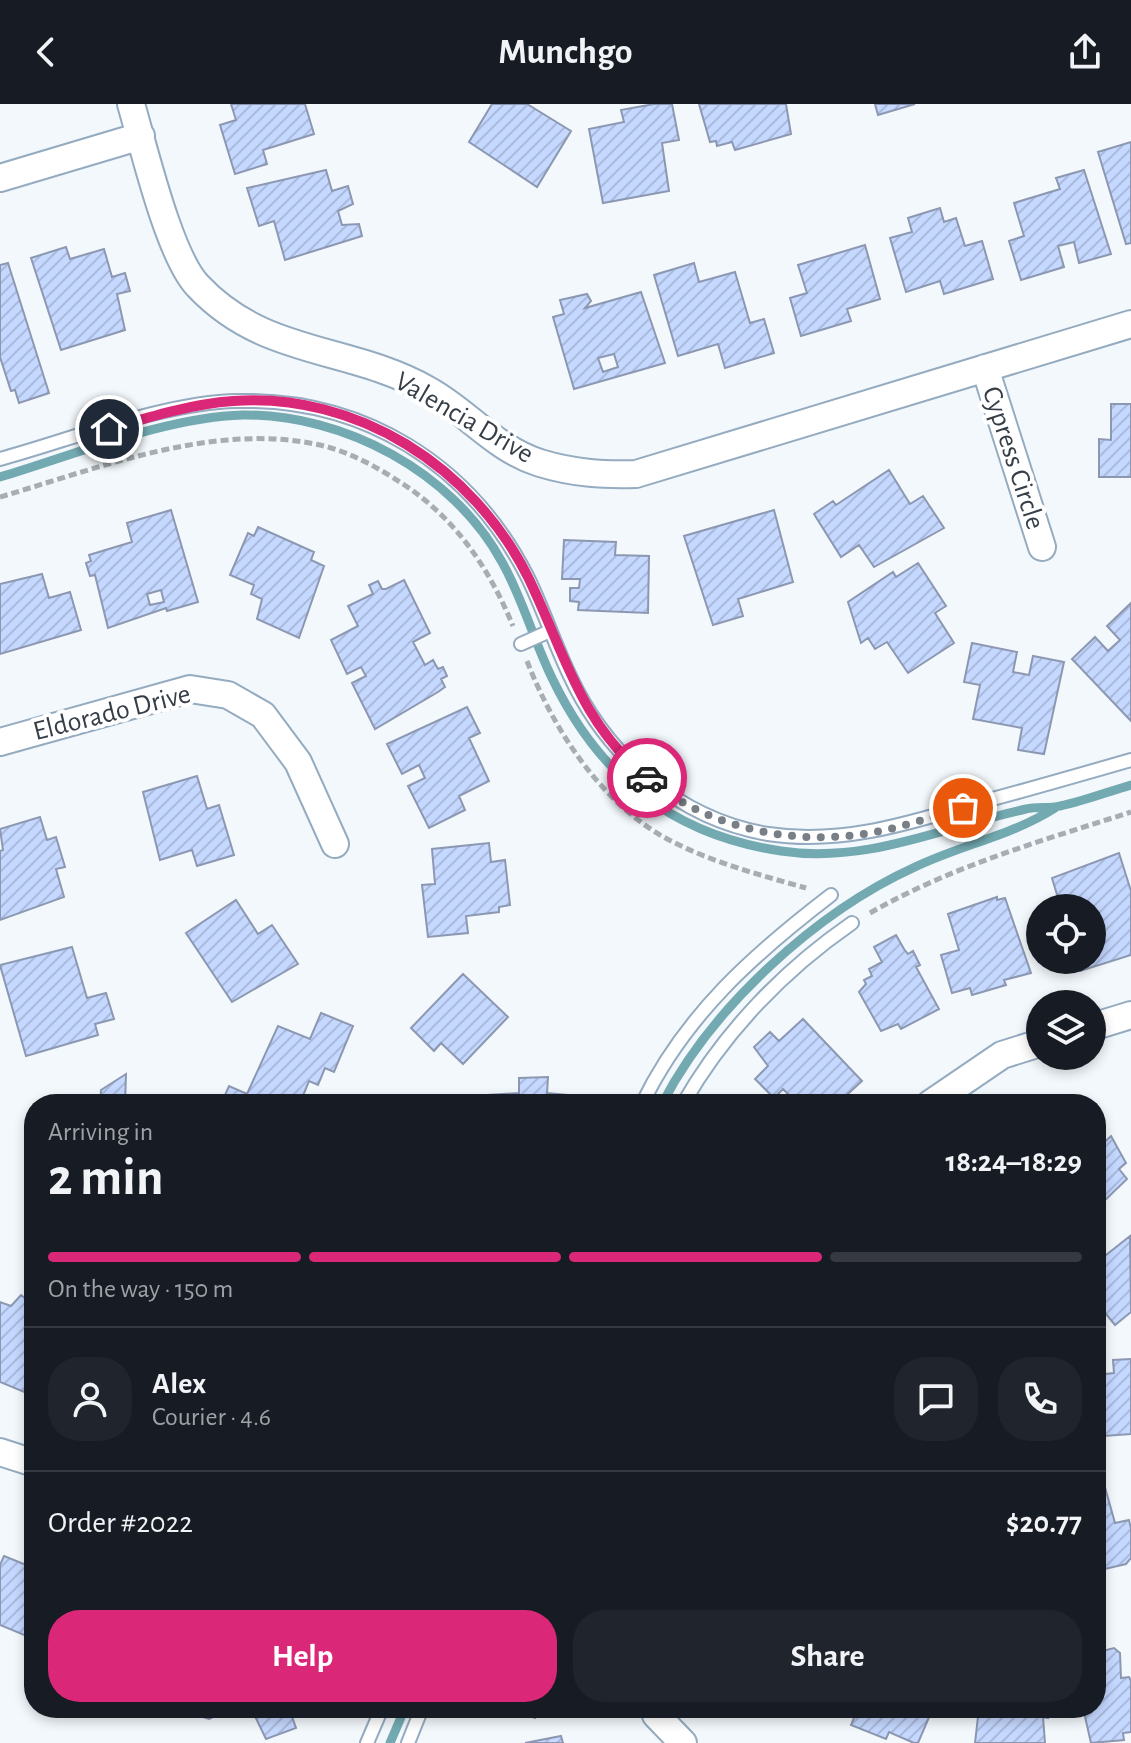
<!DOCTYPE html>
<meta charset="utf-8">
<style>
:root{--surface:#171b24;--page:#20242c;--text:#f1f3f6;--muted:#9ea1a6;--line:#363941;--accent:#db2777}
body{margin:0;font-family:"Alegreya Sans",sans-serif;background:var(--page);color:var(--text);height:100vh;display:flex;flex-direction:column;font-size:30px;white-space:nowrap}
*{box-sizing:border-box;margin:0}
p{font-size:26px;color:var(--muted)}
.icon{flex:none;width:44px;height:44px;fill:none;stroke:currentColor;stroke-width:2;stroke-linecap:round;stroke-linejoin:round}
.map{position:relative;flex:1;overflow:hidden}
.drawer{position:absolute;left:24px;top:990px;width:1082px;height:624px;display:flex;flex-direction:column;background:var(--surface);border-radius:32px;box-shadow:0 4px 12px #0003}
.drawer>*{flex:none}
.tools{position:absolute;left:1026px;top:790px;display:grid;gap:16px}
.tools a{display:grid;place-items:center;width:80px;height:80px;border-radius:50%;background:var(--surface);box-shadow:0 4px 12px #0003;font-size:40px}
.pin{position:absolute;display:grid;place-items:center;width:68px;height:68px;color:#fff;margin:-34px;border:4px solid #fff;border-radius:50%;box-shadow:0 2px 8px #0007}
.courier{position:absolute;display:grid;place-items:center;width:80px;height:80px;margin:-40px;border:6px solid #db2777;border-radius:50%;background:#fff;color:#222;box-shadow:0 2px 10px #0007}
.headline em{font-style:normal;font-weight:700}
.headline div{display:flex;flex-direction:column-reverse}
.headline{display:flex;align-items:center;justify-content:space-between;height:136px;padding:0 24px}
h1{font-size:52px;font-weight:700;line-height:60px}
.bar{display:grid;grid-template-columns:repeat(4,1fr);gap:12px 8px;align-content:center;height:96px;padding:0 24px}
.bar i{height:10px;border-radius:6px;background:var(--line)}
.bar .selected{background:var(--accent)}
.bar p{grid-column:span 4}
.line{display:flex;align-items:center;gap:20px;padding:0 24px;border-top:2px solid var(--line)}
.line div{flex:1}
.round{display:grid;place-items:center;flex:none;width:84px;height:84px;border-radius:32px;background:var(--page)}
.cta{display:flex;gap:16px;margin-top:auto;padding:16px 24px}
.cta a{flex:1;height:92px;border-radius:32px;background:var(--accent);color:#fff;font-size:32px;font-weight:700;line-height:92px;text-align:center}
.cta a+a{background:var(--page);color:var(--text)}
header{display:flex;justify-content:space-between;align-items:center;height:104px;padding:0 24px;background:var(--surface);font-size:36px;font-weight:700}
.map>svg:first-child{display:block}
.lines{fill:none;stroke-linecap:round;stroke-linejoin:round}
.stream{stroke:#73aab1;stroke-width:9}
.building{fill:url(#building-hatch);stroke:#8c98b2;stroke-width:2;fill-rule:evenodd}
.service-casing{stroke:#94abc0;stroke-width:16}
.minor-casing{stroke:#94abc0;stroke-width:30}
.path{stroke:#a6adb3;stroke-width:5;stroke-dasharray:8 4;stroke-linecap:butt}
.service{stroke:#fff;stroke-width:12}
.minor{stroke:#fff;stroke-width:26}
.done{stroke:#787f86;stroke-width:8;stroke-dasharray:0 14.4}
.route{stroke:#db2777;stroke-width:10}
.labels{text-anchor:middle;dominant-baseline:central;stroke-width:8;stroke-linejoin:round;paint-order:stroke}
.street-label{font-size:28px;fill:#353e47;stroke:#fff}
</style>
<header><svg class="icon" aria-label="back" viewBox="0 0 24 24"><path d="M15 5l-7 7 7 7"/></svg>Munchgo<svg class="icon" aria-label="share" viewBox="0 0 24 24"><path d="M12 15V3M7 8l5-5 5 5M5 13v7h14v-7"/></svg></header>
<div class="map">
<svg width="1131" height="1639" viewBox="0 0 1131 1639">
<defs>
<pattern id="building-hatch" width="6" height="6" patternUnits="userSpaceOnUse" patternTransform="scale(2)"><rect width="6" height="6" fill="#c5d8ff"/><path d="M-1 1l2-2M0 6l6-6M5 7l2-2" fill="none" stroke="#aabadc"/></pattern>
</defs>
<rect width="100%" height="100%" fill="#f3f8fc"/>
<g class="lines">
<path class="stream" d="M0 373C74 351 166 313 243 311 344 310 453 368 502 458 523 495 534 538 553 576 600 673 673 731 781 747 868 760 943 723 1026 705 1037 702 1049 705 1060 702 1084 697 1107 688 1131 681
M662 1000C712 903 816 808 915 763 961 741 1013 731 1055 704
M390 1639 405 1604"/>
</g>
<path class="building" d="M231 0H305L314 30 263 46 267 60 235 70 220 21 236 16Z
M492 0H527L571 27 537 83 469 38Z
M654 0H672L679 36 662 39 669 87 603 99 589 25 624 18 621 6Z
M699 0H786L791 30 735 46 732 38 717 42 716 37 710 38Z
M875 0H915L878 11Z
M1131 38V139L1126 140 1098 48Z
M326 66 332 87 348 82 353 100 338 107 342 121 359 120 362 132 285 156 274 117 259 122 247 84Z
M1084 66 1111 150 1079 159 1074 138 1058 142 1064 163 1021 176 1009 137 1024 132 1014 99 1060 85 1056 74Z
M940 104 944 118 956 114 965 142 982 137 993 175 944 190 940 177 906 188 890 134 912 128 908 114Z
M865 141 880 195 847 205 851 217 801 232 790 194 807 189 798 161Z
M66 143 70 155 104 145 112 173 125 169 130 187 117 190 125 226 61 246 31 154Z
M8 159 49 289 19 299 15 286 11 287 0 253V161Z
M694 159 699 178 735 168 750 219 764 215 774 249 725 264 718 240 678 252 654 171Z
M641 188 665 259 574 285 553 213 564 210 560 196 587 190 591 197 585 204ZM614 250 618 263 603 268 598 254Z
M1111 300H1131V373H1099V335L1111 336Z
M889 366 910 400 923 392 944 424 874 463 859 441 841 453 814 410 833 397 836 401Z
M171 406 198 498 167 507 166 504 108 524 95 471 90 472 86 459 91 457 89 451 132 438 127 419ZM161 486 164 498 150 501 147 490Z
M774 406 793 478 738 495 743 512 713 521 684 432Z
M258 423 314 448 311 456 324 462 299 534 257 515 262 495 251 490 254 481 230 471 248 429 254 432Z
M564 436 616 438 615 451 649 452 648 509 578 506 579 498 570 497V484H579L580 475H562Z
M918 459 946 502 935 509 954 539 908 569 887 538 875 545 868 534 861 539 848 498 893 468 896 473Z
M42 470 49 494 70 488 81 526 0 550V480Z
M404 476 430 529 413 538 425 561 433 556 438 565 443 563 447 572 441 575 445 583 438 588 375 625 352 579 366 572 361 563 347 570 331 536 358 522 348 502 373 490 369 481 378 477 382 485H386Z
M1131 499V617L1072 555 1095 533 1108 547 1120 536 1107 522Z
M972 539 1017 548 1013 568 1029 571 1033 552 1064 558 1044 650 1018 646 1022 624 973 615 980 581 964 578Z
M467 603 480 629 469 634 489 677 459 692 465 706 429 724 408 682 425 674 419 661 402 670 387 640Z
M197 672 207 705 219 701 234 751 197 762 192 746 160 756 143 688Z
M40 713 47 736 56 733 65 763 56 765 64 793 0 816V747L3 746 0 725Z
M489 739 491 758 505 756 510 801 499 803V808L466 812 468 829 428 833 422 781 435 780 432 745Z
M1119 749 1131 787V851L1080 867 1076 856H1092V804H1061L1052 774Z
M997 793V796L1005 794 1031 869 1004 876 1006 881 972 891 970 884 952 889 941 851 959 846 948 810Z
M236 796 258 830 272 821 298 860 232 898 186 829Z
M896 831 904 845 908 850 913 847 920 861 916 863 939 905 901 925 898 920 881 927 859 888 866 880 864 876 872 872 869 865 882 858 874 843Z
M72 843 87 894 106 889 114 915 95 920 98 931 26 952 0 861Z
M463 870 508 913 463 960 441 939 434 947 411 924Z
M321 909 353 922 334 968 325 964 318 981 309 977 300 999 303 1000H221L229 982 247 990 278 922 310 935Z
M803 915 862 977 837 1000H798L783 985 774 994 755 975 768 962 754 943 770 928 779 937Z
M126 970 125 1000H100L101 986Z
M548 973 547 989 567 991V1000H487V991L519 989V974Z
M1111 1032 1126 1059 1119 1065 1127 1075 1096 1105V1040L1099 1043Z
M1130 1132 1131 1208 1115 1221 1106 1210 1096 1218V1159Z
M21 1191 34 1201V1292L0 1278V1198L11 1202Z
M1131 1255V1330L1104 1332 1101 1313H1096V1271L1114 1269 1113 1256Z
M1096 1351 1115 1419 1129 1416 1131 1425V1454L1126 1460 1096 1467Z
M4 1452 31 1463 34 1457V1535L0 1521V1461Z
M1096 1541 1100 1553 1102 1547 1114 1544 1120 1549 1121 1574 1129 1573 1131 1577V1628L1123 1629 1124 1636 1091 1639 1083 1604H1096Z
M174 1604H222L218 1611 209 1615Z
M251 1604H293L290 1607 296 1624 266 1635Z
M510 1604H539L535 1614Z
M788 1604H807L804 1611Z
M858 1604H928L926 1610 930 1611 918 1639H914L889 1628 886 1635 851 1621Z
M979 1604H1049L1048 1614 1043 1613 1045 1639H975Z
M561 1632 563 1639H525Z"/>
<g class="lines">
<g class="service-casing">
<path id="service" d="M0 355C70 336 165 298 237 297 363 294 469 359 527 472 543 504 554 539 570 572 607 652 679 715 768 730 840 741 907 720 974 700 1027 686 1079 671 1131 656
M521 540 550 527
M642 1000C685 911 754 850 831 791
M683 1000C724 928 784 866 852 819
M367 1639 382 1604
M408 1639 422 1604"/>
</g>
<g class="minor-casing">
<path id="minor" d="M131 0C144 44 169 152 198 182 265 253 348 241 428 286 468 308 495 345 540 359 573 369 602 371 636 370L1131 220
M0 74 141 32
M985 264 1042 443
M0 638 190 585 228 591 263 611 298 658 335 740
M1092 923 1131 911
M930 1000 1002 951 1040 939
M0 1348 34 1359
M656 1604V1611L683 1639"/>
</g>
<path class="path" d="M0 393C99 364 211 319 315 340 347 346 377 363 403 380 456 415 489 464 513 522
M527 557C554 627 603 702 671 737 714 759 760 771 806 784
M870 809C952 762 1041 737 1131 708"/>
<use href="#service" class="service"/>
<use href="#minor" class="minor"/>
</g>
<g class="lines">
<path class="done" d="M647 674C710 726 800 744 880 727 908 722 935 711 963 704"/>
<path class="route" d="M109 325C149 313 191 300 233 297 357 288 473 363 528 473 565 549 579 617 647 674"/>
</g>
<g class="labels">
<g class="street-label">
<text transform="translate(464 314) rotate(30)">Valencia Drive</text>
<text transform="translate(1013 354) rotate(72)">Cypress Circle</text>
<text transform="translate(112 609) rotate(-14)">Eldorado Drive</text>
</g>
</g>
</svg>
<div class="tools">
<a><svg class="icon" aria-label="locate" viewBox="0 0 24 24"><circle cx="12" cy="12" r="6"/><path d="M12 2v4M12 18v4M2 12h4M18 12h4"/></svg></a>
<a><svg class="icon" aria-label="layers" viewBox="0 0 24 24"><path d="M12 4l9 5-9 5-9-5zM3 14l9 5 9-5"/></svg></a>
</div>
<div class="pin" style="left:963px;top:704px;background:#ea580c"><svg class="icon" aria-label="bag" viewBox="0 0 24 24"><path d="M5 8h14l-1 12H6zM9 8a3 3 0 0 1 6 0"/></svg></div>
<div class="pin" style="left:109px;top:325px;background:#1f2937"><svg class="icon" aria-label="home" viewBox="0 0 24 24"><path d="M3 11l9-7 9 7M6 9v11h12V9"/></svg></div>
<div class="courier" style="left:647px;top:674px"><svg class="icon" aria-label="car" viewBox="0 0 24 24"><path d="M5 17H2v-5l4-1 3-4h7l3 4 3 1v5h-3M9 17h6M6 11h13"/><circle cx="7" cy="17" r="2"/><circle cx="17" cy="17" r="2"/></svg></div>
<section class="drawer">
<div class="headline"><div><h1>2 min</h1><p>Arriving in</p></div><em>18:24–18:29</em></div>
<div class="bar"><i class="selected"></i><i class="selected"></i><i class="selected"></i><i></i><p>On the way · 150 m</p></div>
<div class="line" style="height:144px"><a class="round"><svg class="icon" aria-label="person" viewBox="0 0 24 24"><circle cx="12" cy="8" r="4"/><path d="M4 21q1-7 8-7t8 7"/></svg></a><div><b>Alex</b><p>Courier · 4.6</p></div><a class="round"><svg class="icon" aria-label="chat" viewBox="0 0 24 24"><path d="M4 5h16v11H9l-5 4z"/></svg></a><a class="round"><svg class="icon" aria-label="phone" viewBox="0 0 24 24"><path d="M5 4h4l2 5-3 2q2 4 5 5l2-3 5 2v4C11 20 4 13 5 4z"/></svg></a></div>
<div class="line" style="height:104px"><div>Order #2022</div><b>$20.77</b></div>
<div class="cta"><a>Help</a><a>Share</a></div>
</section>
</div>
